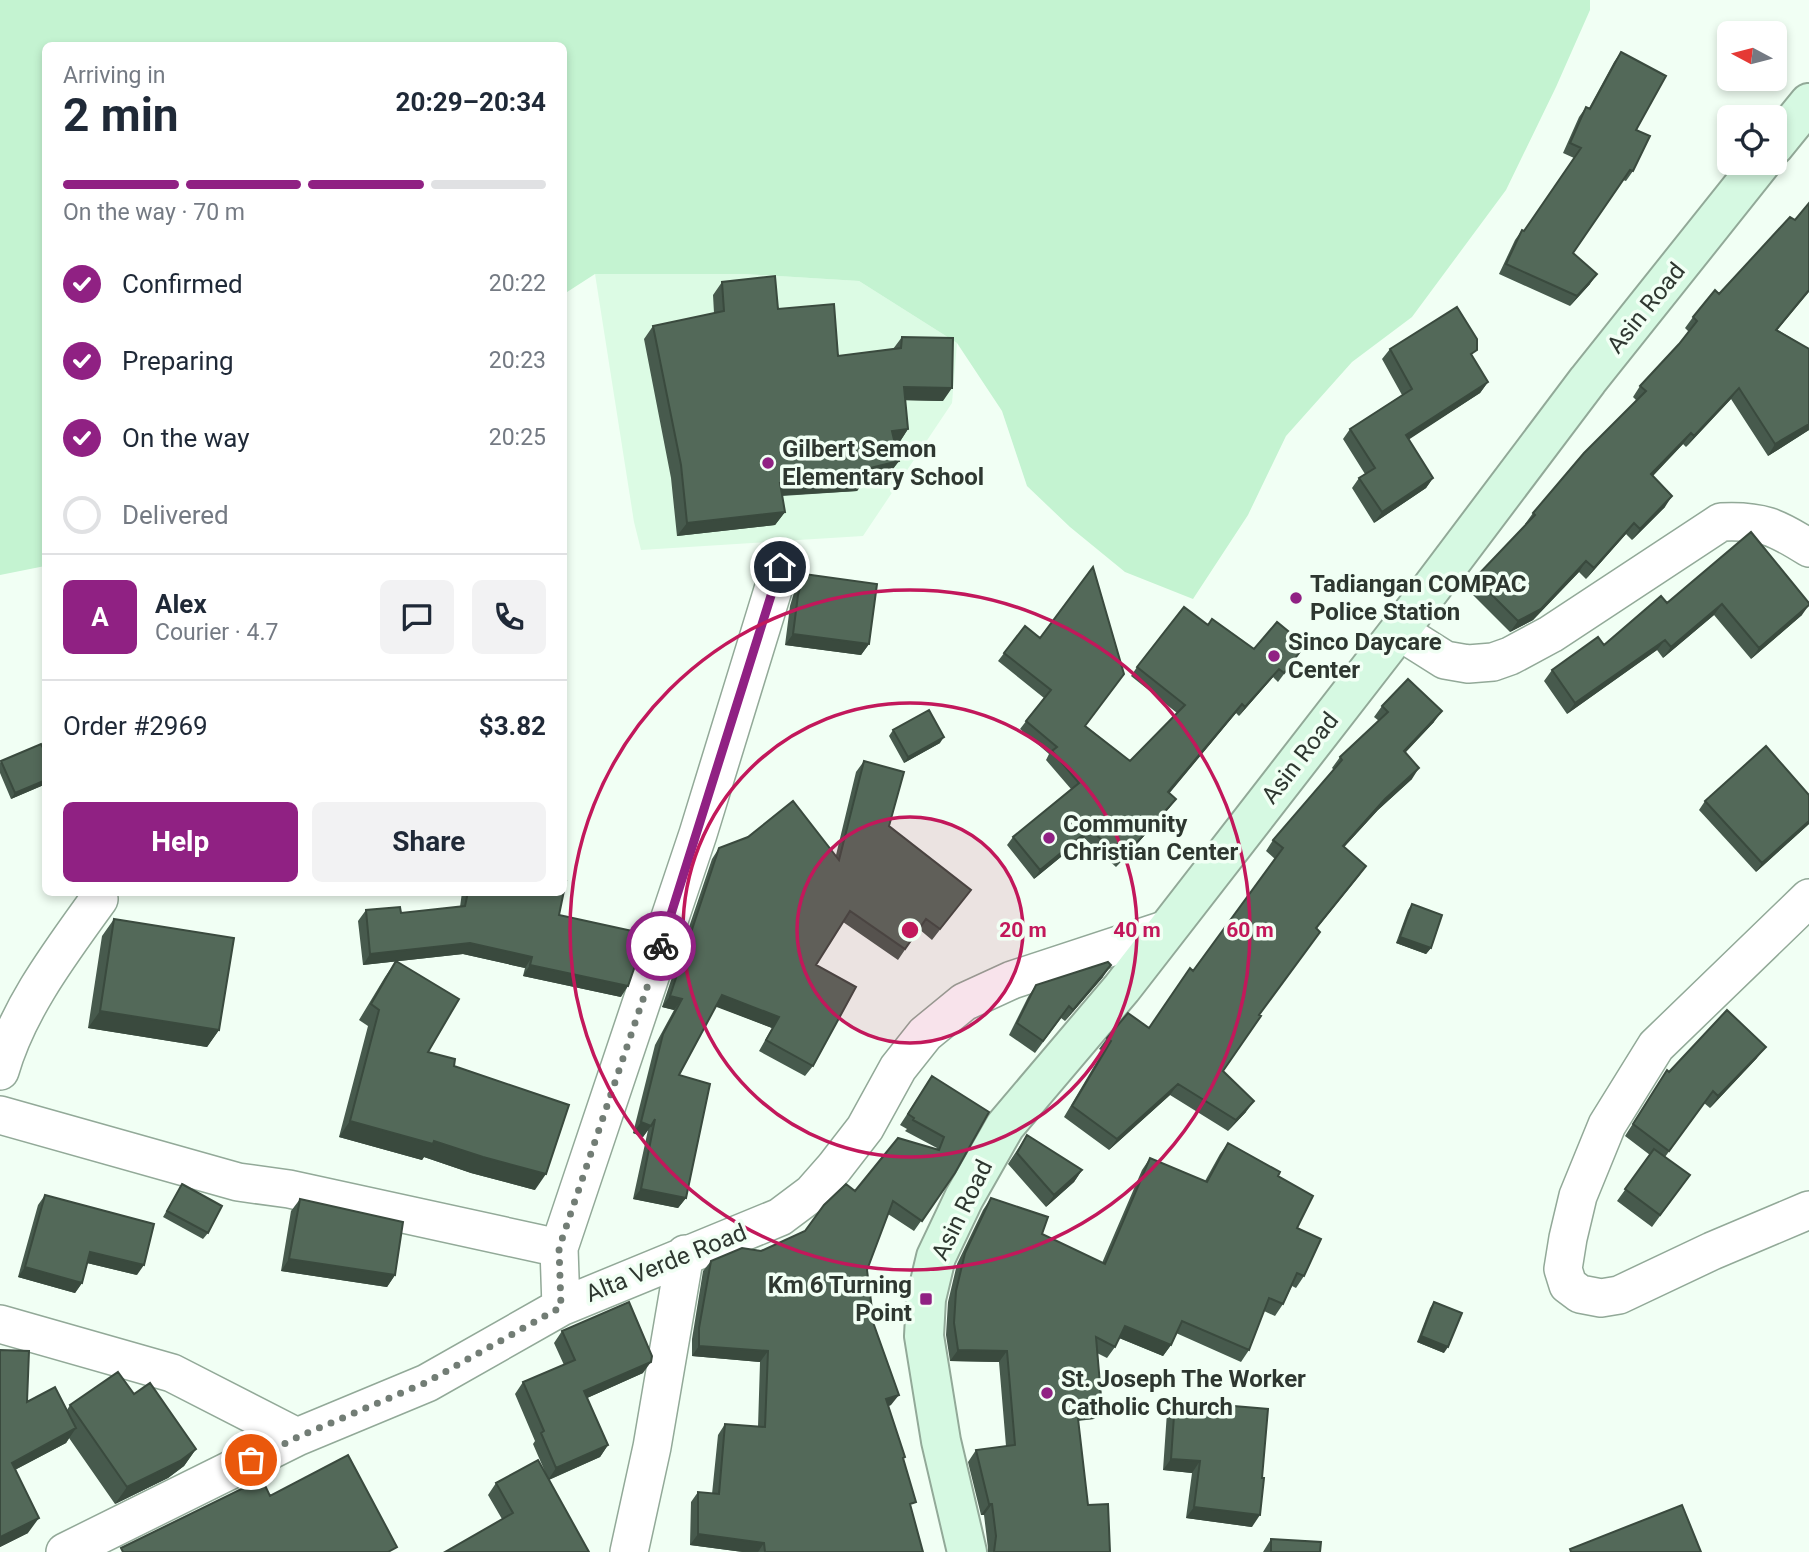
<!DOCTYPE html>
<meta charset="utf-8">
<style>
:root{--surface:#fff;--page:#f2f2f3;--text:#1f2937;--muted:#747a83;--line:#e0e1e3;--accent:#902183}
body{margin:0;font-family:Roboto,sans-serif;background:var(--page);color:var(--text);height:100vh;display:flex;flex-direction:column;font-size:26px;white-space:nowrap}
*{box-sizing:border-box;margin:0}
p{font-size:23px;color:var(--muted)}
.icon{flex:none;width:38px;height:38px;fill:none;stroke:currentColor;stroke-width:2;stroke-linecap:round;stroke-linejoin:round}
.map{position:relative;flex:1;overflow:hidden}
.panel{position:absolute;left:42px;top:42px;width:525px;height:854px;display:flex;flex-direction:column;background:var(--surface);border-radius:10px;box-shadow:0 4px 10px #0003}
.panel>*{flex:none}
.needle{width:46px;rotate:277deg}
.fabs{position:absolute;left:1717px;top:21px;display:grid;gap:14px}
.fabs a{display:grid;place-items:center;width:70px;height:70px;border-radius:10px;background:var(--surface);box-shadow:0 4px 10px #0003;font-size:35px}
.pin{position:absolute;display:grid;place-items:center;width:60px;height:60px;color:#fff;margin:-30px;border:4px solid #fff;border-radius:50%;box-shadow:0 2px 7px #0007}
.courier{position:absolute;display:grid;place-items:center;width:70px;height:70px;margin:-35px;border:5px solid #902183;border-radius:50%;background:#fff;color:#222;box-shadow:0 2px 9px #0007}
.head em{font-style:normal;font-weight:700}
.head div{display:flex;flex-direction:column-reverse}
.head{display:flex;align-items:center;justify-content:space-between;height:119px;padding:0 21px}
h1{font-size:46px;font-weight:700;line-height:52px}
.bar{display:grid;grid-template-columns:repeat(4,1fr);gap:10px 7px;align-content:center;height:84px;padding:0 21px}
.bar i{height:9px;border-radius:5px;background:var(--line)}
.bar .current{background:var(--accent)}
.bar p{grid-column:span 4}
.line{display:flex;align-items:center;gap:18px;padding:0 21px;border-top:2px solid var(--line)}
.line div{flex:1}
.round{display:grid;place-items:center;flex:none;width:74px;height:74px;border-radius:10px;background:var(--page)}
ol{padding:0 21px;list-style:none}
li{display:flex;align-items:center;gap:21px;height:77px}
li p{margin-inline-start:auto}
li .icon{padding:7px;border-radius:50%;background:var(--accent);color:#fff;stroke-width:4}
li:last-child{color:var(--muted)}
li i{width:38px;height:38px;border:4px solid var(--line);border-radius:50%}
.action{display:flex;gap:14px;margin-top:auto;padding:14px 21px}
.action a{flex:1;height:80px;border-radius:10px;background:var(--accent);color:#fff;font-size:28px;font-weight:700;line-height:80px;text-align:center}
.action a+a{background:var(--page);color:var(--text)}
.map>svg:first-child{display:block}
.built{fill:#dcfbe4}
.green{fill:#c4f3d1}
.lines{fill:none;stroke-linecap:round;stroke-linejoin:round}
.minor-casing{stroke:#92a998;stroke-width:40}
.secondary-casing{stroke:#92a998;stroke-width:42}
.minor{stroke:#fff;stroke-width:37}
.secondary{stroke:#d6f9e2;stroke-width:38}
.wall{fill:#475a4d}
.shaded-wall{fill:#3a4a3e}
.building{fill:#536959;stroke:#3a4a3e;stroke-width:2}
.done{stroke:#727d75;stroke-width:7;stroke-dasharray:0 12.6}
.route{stroke:#902183;stroke-width:9}
.ring{fill:none;stroke:#c2185b;stroke-width:3.5}
.poi-dot{fill:#902183;stroke:#f1fff4;stroke-width:2.5}
.labels{text-anchor:middle;dominant-baseline:central;stroke-width:7;stroke-linejoin:round;paint-order:stroke}
.street-label{font-size:24px;fill:#2e3730;stroke:#f1fff4}
.poi-label{font-size:24px;font-weight:bold;fill:#2e3730;stroke:#f1fff4;text-anchor:start}
.centre{fill:#c2185b;stroke:#f1fff4;stroke-width:3.5}
.ring-label{font-size:21px;text-anchor:middle;font-weight:bold;fill:#c2185b;stroke:#f1fff4;stroke-width:7;stroke-linejoin:round;paint-order:stroke}
</style>
<div class="map">
<svg width="1809" height="1552" viewBox="0 0 1809 1552">
<rect width="100%" height="100%" fill="#f1fff4"/>
<path class="built" d="M595 274H744L859 281 957 343 952 403 863 536 641 550 634 522Z"/>
<path class="green" d="M0 0H1590V10L1556 87 1506 190 1412 317 1352 362 1286 436 1248 515 1193 599 1125 572 1070 527 1027 486 1002 411 957 343 859 281 744 274H595L564 294V46H46L45 566 0 575Z"/>
<g class="lines">
<g class="minor-casing">
<path id="minor" d="M1399 631 1445 660 1468 664 1493 662 1510 656 1551 634 1721 522C1761 520 1776 527 1809 548
M1809 898 1656 1046 1607 1125 1578 1196 1568 1238 1563 1269 1568 1285 1580 1294 1601 1298 1619 1295 1712 1251 1809 1210
M0 1071C18 1008 61 952 99 899
M0 1115 238 1182 289 1189 559 1248
M561 1307 559 1248 698 834 780 567
M0 1324 172 1373 297 1437
M65 1552 297 1437 427 1383 561 1307 780 1217 812 1193 834 1168 865 1128 898 1068 925 1034 964 1002 1012 980 1167 929
M629 1552 652 1447 685 1254"/>
</g>
<g class="secondary-casing">
<path id="secondary" d="M1774 146 1809 103
M967 1552 941 1441 924 1336 926 1299 936 1257 964 1198 1005 1126 1122 988 1399 631 1588 380 1761 163"/>
</g>
<use href="#minor" class="minor"/>
<use href="#secondary" class="secondary"/>
</g>
<path class="wall" d="M1621 52 1636 130 1633 171 1626 181 1623 180 1573 253 1590 284 1570 306 1499 274 1515 240 1522 230 1524 231 1574 158 1563 153 1579 117 1586 107 1589 108 1614 62Z
M722 282 778 309 838 356 893 349 902 337 943 401 905 400 908 429 899 443H895L899 461 889 474 865 480 857 491 782 496 785 512 775 525 677 536 671 478 644 339 653 326 714 313 713 295Z
M1719 294 1809 349V430L1768 456 1731 399 1686 447 1683 444 1653 476 1665 507 1632 540 1626 534 1586 579 1579 572 1533 620 1510 632 1467 589 1475 578 1526 525 1525 524 1533 513 1637 401 1633 397 1640 386 1679 344 1689 332 1685 328 1693 317Z
M1390 349 1472 357 1488 382 1480 393 1408 439 1433 478 1426 488 1374 523 1352 488 1359 478 1365 474 1343 439 1350 429 1402 395 1382 359Z
M1751 532 1802 615 1751 659 1714 615 1663 658 1657 650 1567 714 1544 681 1552 670 1604 645 1667 603Z
M804 574 869 644 861 655 785 645 790 606 796 586Z
M1208 625 1254 649 1299 654 1278 682 1273 677 1239 716 1236 713 1169 793 1170 807 1116 867 1084 838 1034 879 1007 845 1013 837 1071 789 1046 760 1049 754 1020 729 1044 698 998 661 1025 626 1086 726 1130 761 1177 713 1131 676 1137 667Z
M1382 706 1434 722 1406 752 1412 779 1378 810 1344 847 1366 866 1316 929 1223 1071 1246 1112 1228 1131 1170 1095 1109 1150 1064 1117 1103 1051 1099 1049 1107 1038 1149 1028 1193 971 1275 859 1266 851 1273 840 1334 770 1332 768 1340 757 1379 721 1374 717Z
M893 730 940 743 904 763 889 736Z
M46 754V784L11 799 0 773V763L1 761Z
M864 761 889 826 963 900 932 940 919 929 898 960 843 922 816 965 813 1066 805 1076 759 1051 772 1028 716 1006 679 1075 686 1198 678 1208 633 1199 648 1130 643 1137 633 1133 655 1045 674 1010 662 1007 712 859 719 848 836 855 856 772Z
M1705 801 1809 824 1756 872 1699 810Z
M462 892H564L559 915 621 997 523 976 525 968 463 954 363 965 358 921 366 910 401 913 460 907Z
M1412 904 1431 948 1426 954 1396 943 1408 910Z
M114 919 219 1030 207 1047 88 1028 102 936Z
M396 961 428 1052 454 1066 535 1190 471 1173 424 1157 422 1160 339 1137 368 1026 359 1020 385 977Z
M1103 977 1065 1021 1061 1018 1035 1053 1009 1035 1028 997 1036 985Z
M1757 1058 1710 1108 1704 1103 1665 1157 1690 1175 1652 1227 1617 1201 1650 1155 1625 1136 1667 1070 1669 1072Z
M932 1076 955 1173 914 1231 888 1214 867 1270 874 1325 891 1405 888 1406 903 1460 911 1508 923 1552H743L690 1545 691 1502 698 1492 712 1494 718 1435 725 1424 758 1427 760 1362 692 1356V1339L703 1271 711 1261 761 1251 805 1231 855 1191 936 1149 937 1148 905 1131 907 1129 900 1125Z
M1027 1135 1082 1170 1074 1182 1046 1207 1008 1164Z
M1228 1143 1278 1176 1297 1228 1304 1276 1296 1288 1292 1286 1283 1304 1275 1316 1264 1311 1249 1350 1241 1362 1176 1333 1171 1345 1163 1356 1119 1338 1115 1347 1107 1358 1097 1353 1102 1408 1094 1419 1078 1421 1088 1505 1110 1552H988V1548L984 1515H981L968 1462 976 1450 1006 1446 999 1362 950 1361 946 1335 948 1302 957 1264 983 1210 991 1198 1042 1234 1102 1263 1142 1170 1150 1158 1205 1181 1220 1154Z
M182 1184 208 1233 203 1239 163 1217Z
M45 1195 137 1275 87 1263 82 1283 75 1293 18 1277 38 1205Z
M300 1199 395 1275 387 1287 281 1271 291 1211Z
M1434 1302 1444 1353 1417 1342 1430 1308Z
M562 1331 643 1373 587 1398 608 1445 600 1457 549 1480 589 1552 502 1519 488 1495 496 1483 546 1474 533 1444 535 1441 515 1394 523 1382 564 1365 554 1343Z
M0 1350 27 1402 67 1410 70 1405 134 1394 196 1449 184 1466 168 1478 115 1504 69 1438 66 1443 15 1470 28 1533 0 1547Z
M1175 1401 1252 1527 1186 1518 1192 1473 1163 1470 1167 1412Z
M1271 1539 1320 1552H1263Z"/>
<path class="shaded-wall" d="M1597 274 1590 284 1570 306 1577 296Z
M1809 290V292L1768 341 1776 330Z
M1488 382 1480 393 1399 446 1406 435Z
M904 387 952 388 943 401 894 400Z
M1739 388 1731 399 1686 447 1694 436Z
M1809 424V430L1768 456 1775 444Z
M908 429 899 443 882 445 892 431Z
M1691 433 1683 444 1643 486 1651 474Z
M899 461 889 474 865 480 857 491 771 496 780 483 866 469Z
M1433 478 1426 488 1374 523 1382 512Z
M1672 496 1665 507 1632 540 1640 529Z
M785 512 775 525 677 536 687 523Z
M1634 523 1626 534 1586 579 1594 568Z
M1586 561 1579 572 1533 620 1510 632 1518 621Z
M1722 604 1714 615 1663 658 1671 647Z
M1809 605 1802 615 1751 659 1759 648Z
M793 634 869 644 861 655 785 645Z
M1665 640 1657 650 1567 714 1575 703Z
M1279 669 1273 677 1239 716 1245 707Z
M1242 704 1236 713 1163 801 1168 792Z
M1442 711 1434 722 1397 761 1404 751Z
M944 737 940 743 904 763 908 757Z
M1419 768 1412 779 1378 810 1335 857 1343 846 1385 799Z
M46 780V784L11 799 15 793Z
M1176 799 1170 807 1116 867 1122 859Z
M1809 821V824L1756 872 1762 863Z
M1090 829 1084 838 1034 879 1040 870Z
M1366 866 1359 876 1308 939 1316 928Z
M1400 937 1431 948 1426 954 1396 943Z
M470 943 532 957 525 968 463 954 363 965 370 954Z
M530 965 628 986 621 997 523 976Z
M1111 965 1103 977 1065 1021 1073 1010Z
M722 995 779 1017 772 1028 714 1006Z
M670 996 682 999 674 1010 662 1007Z
M100 1011 219 1030 207 1047 88 1028Z
M1766 1047 1757 1058 1710 1108 1718 1096Z
M1178 1084 1170 1095 1109 1150 1117 1139Z
M1254 1101 1246 1112 1228 1131 1236 1120Z
M350 1121 434 1141 546 1174 535 1190 471 1173 424 1157 422 1160 339 1137Z
M641 1122 651 1126 643 1137 633 1133Z
M1082 1170 1074 1182 1046 1207 1054 1195Z
M641 1189 686 1198 678 1208 633 1199Z
M90 1252 144 1265 137 1275 83 1262Z
M289 1259 395 1275 387 1287 281 1271Z
M25 1267 82 1283 75 1293 18 1277Z
M1125 1326 1171 1345 1163 1356 1117 1337Z
M1421 1336 1448 1347 1444 1353 1417 1342Z
M699 1346 768 1351 760 1362 692 1356Z
M958 1350 1007 1351 999 1362 950 1361Z
M651 1362 643 1373 576 1403 584 1391Z
M899 1395 891 1405 878 1410 886 1399Z
M1102 1408 1094 1419 1069 1421 1077 1410Z
M76 1428 66 1443 1 1477 12 1463Z
M608 1445 600 1457 548 1480 556 1468Z
M196 1449 184 1466 168 1478 115 1504 127 1487Z
M1171 1459 1200 1461 1192 1473 1163 1470Z
M989 1504H992L984 1515H981Z
M1194 1507 1260 1515 1252 1527 1186 1518Z
M39 1518 28 1533 0 1547V1537Z
M698 1534 764 1543 758 1552H743L690 1545Z"/>
<path class="building" d="M1621 52 1666 76 1636 130 1650 136 1633 171 1630 170 1573 253 1597 274 1577 296 1506 264 1522 230 1524 231 1581 148 1570 143 1586 107 1590 109Z
M1809 203V290L1776 330 1809 349V424L1775 444 1739 388 1694 436 1691 433 1651 474 1672 496 1640 529 1634 523 1594 568 1586 561 1541 609 1518 621 1475 578 1535 515 1533 513 1584 453 1646 391 1640 386 1679 344 1697 321 1693 317 1715 290 1719 294 1790 217 1795 220Z
M775 276 778 309 834 304 838 356 901 348 902 337 953 338 952 388 904 387 908 429 892 431 899 461 866 469 867 478 780 483 785 512 687 523 681 465 653 326 724 311 722 282Z
M1457 307 1477 339V350L1471 354 1488 382 1406 435 1433 478 1382 512 1359 478 1375 468 1350 429 1412 389 1390 349Z
M1751 532 1809 603V605L1759 648 1722 604 1671 647 1665 640 1575 703 1552 670 1598 637 1604 645 1661 596 1667 603Z
M1093 567 1124 674 1085 726 1130 761 1185 705 1137 667 1184 607 1208 625 1212 619 1254 649 1277 622 1305 645 1284 673 1279 669 1245 707 1242 704 1168 792 1176 799 1122 859 1090 829 1040 870 1013 837 1079 783 1052 751 1057 747 1026 721 1051 690 1004 653 1025 626 1040 638Z
M804 574 877 584 869 644 793 634 798 595Z
M1408 679 1442 711 1404 751 1419 768 1385 799 1343 846 1366 866 1316 928 1320 932 1259 1015 1261 1016 1223 1071 1254 1101 1236 1120 1178 1084 1117 1139 1072 1106 1111 1041 1107 1038 1128 1013 1149 1028 1190 968 1193 971 1283 848 1273 840 1342 760 1340 757 1388 712 1382 706Z
M929 710 944 737 908 757 893 730Z
M41 744 46 754V780L15 793 1 761Z
M1766 746 1809 795V821L1762 863 1705 801Z
M864 761 904 772 889 826 971 890 940 929 926 919 905 949 850 911 816 965 856 987 813 1066 766 1040 779 1017 722 995 679 1075 710 1084 686 1198 641 1189 655 1119 651 1126 641 1122 663 1034 682 999 670 996 719 848 748 837 793 801 839 860Z
M564 881H566L559 915 646 934 628 986 530 965 532 957 470 943 370 954 366 910 400 907 401 913 465 906 468 892H564Z
M1412 904 1442 915 1431 948 1400 937Z
M114 919 234 938 219 1030 100 1011Z
M396 961 459 999 428 1052 455 1059 454 1066 569 1105 546 1174 483 1157 434 1141 433 1144 350 1121 379 1010 371 1004Z
M1108 962 1111 965 1073 1010 1069 1006 1043 1041 1017 1023 1036 985Z
M1727 1010 1766 1047 1718 1096 1713 1091 1669 1151 1633 1124 1667 1070 1669 1072Z
M932 1076 989 1112 955 1173 922 1221 893 1201 867 1270 874 1325 899 1395 886 1399 905 1457 903 1458 916 1502 910 1504 923 1552H765L764 1543 698 1534V1492L719 1494 725 1424 765 1427 768 1351 699 1346V1328L711 1261 742 1248 761 1251 805 1231 824 1205 846 1184 855 1191 898 1138 939 1150 944 1137 913 1120 914 1118 908 1114Z
M1027 1135 1082 1170 1054 1195 1017 1153Z
M1228 1143 1280 1172 1278 1176 1313 1196 1297 1228 1321 1239 1304 1276 1297 1273 1283 1304 1269 1298 1249 1350 1182 1321 1171 1345 1125 1326 1115 1347 1096 1337 1102 1408 1077 1410 1088 1505 1108 1504 1110 1552H994L996 1536 992 1504H989L976 1450 1015 1445 1007 1351 958 1350 954 1323 956 1291 965 1253 991 1198 1048 1217 1042 1234 1105 1264 1150 1158 1207 1182Z
M1654 1149 1690 1175 1660 1215 1625 1189Z
M182 1184 222 1206 208 1233 167 1211Z
M45 1195 154 1224 144 1265 90 1252 82 1283 25 1267Z
M300 1199 403 1222 395 1275 289 1259Z
M629 1302 652 1356 651 1362 584 1391 608 1445 556 1468 541 1433 544 1431 523 1382 575 1360 562 1331Z
M1434 1302 1462 1313 1448 1347 1421 1336Z
M0 1350 29 1351 27 1402 55 1387 76 1428 12 1463 39 1518 0 1537Z
M118 1372 134 1394 150 1383 196 1449 180 1461 127 1487 70 1405Z
M1175 1401 1268 1409 1262 1478H1264L1260 1515 1194 1507 1200 1461 1171 1459Z
M348 1455 397 1547 388 1552H123L121 1548 262 1479 270 1496Z
M538 1460 589 1552H445L513 1513 496 1483Z
M1682 1505 1701 1552H1571L1570 1549Z
M1271 1539 1321 1542 1320 1552H1271Z"/>
<g class="lines">
<path class="done" d="M251 1460 298 1437 427 1382 561 1307 559 1248 661 946"/>
<path class="route" d="M661 946 780 567"/>
</g>
<circle cx="910" cy="930" r="113" fill="#c2185b" fill-opacity=".12"/>
<g class="ring">
<circle cx="910" cy="930" r="113"/>
<circle cx="910" cy="930" r="227"/>
<circle cx="910" cy="930" r="340"/>
</g>
<g class="poi-dot">
<circle cx="768" cy="463" r="7"/>
<circle cx="1296" cy="598" r="7"/>
<circle cx="1274" cy="656" r="7"/>
<circle cx="1049" cy="838" r="7"/>
<rect x="919" y="1292" width="14" height="14" rx="3.5"/>
<circle cx="1047" cy="1393" r="7"/>
</g>
<g class="labels">
<g class="street-label">
<text transform="translate(1646 308) rotate(-51)">Asin Road</text>
<text transform="translate(1300 758) rotate(-52)">Asin Road</text>
<text transform="translate(962 1210) rotate(-64)">Asin Road</text>
<text transform="translate(666 1263) rotate(-22)">Alta Verde Road</text>
</g>
<g class="poi-label">
<text x="782" y="449">Gilbert Semon<tspan x="782" dy="28">Elementary School</tspan></text>
<text x="1310" y="584">Tadiangan COMPAC<tspan x="1310" dy="28">Police Station</tspan></text>
<text x="1288" y="642">Sinco Daycare<tspan x="1288" dy="28">Center</tspan></text>
<text x="1063" y="824">Community<tspan x="1063" dy="28">Christian Center</tspan></text>
<text x="912" y="1285" text-anchor="end">Km 6 Turning<tspan x="912" dy="28">Point</tspan></text>
<text x="1061" y="1379">St. Joseph The Worker<tspan x="1061" dy="28">Catholic Church</tspan></text>
</g>
</g>
<circle cx="910" cy="930" r="10" class="centre"/>
<g class="ring-label">
<text x="1023" y="937">20 m</text>
<text x="1137" y="937">40 m</text>
<text x="1250" y="937">60 m</text>
</g>
</svg>
<div class="fabs">
<a><svg class="needle" viewBox="-14 -14 28 28"><path d="M0-13l5 13h-10z" fill="#e53935"/><path d="M0 13l5-13h-10z" fill="#747a83"/></svg></a>
<a><svg class="icon" aria-label="locate" viewBox="0 0 24 24"><circle cx="12" cy="12" r="6"/><path d="M12 2v4M12 18v4M2 12h4M18 12h4"/></svg></a>
</div>
<div class="pin" style="left:251px;top:1460px;background:#ea580c"><svg class="icon" aria-label="bag" viewBox="0 0 24 24"><path d="M5 8h14l-1 12H6zM9 8a3 3 0 0 1 6 0"/></svg></div>
<div class="pin" style="left:780px;top:567px;background:#1f2937"><svg class="icon" aria-label="home" viewBox="0 0 24 24"><path d="M3 11l9-7 9 7M6 9v11h12V9"/></svg></div>
<div class="courier" style="left:661px;top:946px"><svg class="icon" aria-label="bike" viewBox="0 0 24 24"><circle cx="6" cy="16" r="4"/><circle cx="18" cy="16" r="4"/><path d="M6 16l4-8h5l3 8M10 8l3 8H6M13 5h3"/></svg></div>
<section class="panel">
<div class="head"><div><h1>2 min</h1><p>Arriving in</p></div><em>20:29–20:34</em></div>
<div class="bar"><i class="current"></i><i class="current"></i><i class="current"></i><i></i><p>On the way · 70 m</p></div>
<ol>
<li><svg class="icon" aria-label="check" viewBox="0 0 24 24"><path d="M5 12l5 5 9-10"/></svg>Confirmed<p>20:22</p></li>
<li><svg class="icon" aria-label="check" viewBox="0 0 24 24"><path d="M5 12l5 5 9-10"/></svg>Preparing<p>20:23</p></li>
<li><svg class="icon" aria-label="check" viewBox="0 0 24 24"><path d="M5 12l5 5 9-10"/></svg>On the way<p>20:25</p></li>
<li><i></i>Delivered</li>
</ol>
<div class="line" style="height:126px"><b class="round" style="background:var(--accent);color:#fff">A</b><div><b>Alex</b><p>Courier · 4.7</p></div><a class="round"><svg class="icon" aria-label="chat" viewBox="0 0 24 24"><path d="M4 5h16v11H9l-5 4z"/></svg></a><a class="round"><svg class="icon" aria-label="phone" viewBox="0 0 24 24"><path d="M5 4h4l2 5-3 2q2 4 5 5l2-3 5 2v4C11 20 4 13 5 4z"/></svg></a></div>
<div class="line" style="height:91px"><div>Order #2969</div><b>$3.82</b></div>
<div class="action"><a>Help</a><a>Share</a></div>
</section>
</div>
